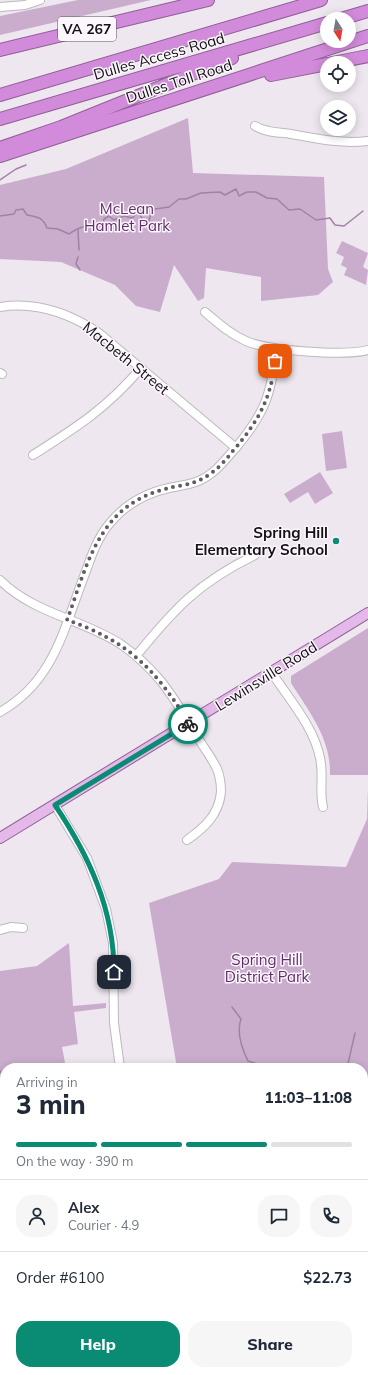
<!DOCTYPE html>
<meta charset="utf-8">
<style>
:root{--surface:#fff;--page:#f6f6f7;--text:#1f2937;--muted:#747a83;--line:#e0e1e3;--accent:#098c73}
body{margin:0;font-family:Mulish,sans-serif;background:var(--page);color:var(--text);height:100vh;display:flex;flex-direction:column;font-size:15px;white-space:nowrap}
*{box-sizing:border-box;margin:0}
p{font-size:13px;color:var(--muted)}
.icon{flex:none;width:22px;height:22px;fill:none;stroke:currentColor;stroke-width:2;stroke-linecap:round;stroke-linejoin:round}
.map{position:relative;flex:1;overflow:hidden}
.panel{position:absolute;left:0px;top:1063px;width:368px;height:312px;display:flex;flex-direction:column;background:var(--surface);border-radius:16px 16px 0 0;box-shadow:0 2px 10px #0003}
.panel>*{flex:none}
.needle{width:26px;rotate:169deg}
.fabs{position:absolute;left:320px;top:12px;display:grid;gap:8px}
.fabs a{display:grid;place-items:center;width:36px;height:36px;border-radius:50%;background:var(--surface);box-shadow:0 2px 10px #0003;font-size:20px}
.pin{position:absolute;display:grid;place-items:center;width:34px;height:34px;color:#fff;margin:-17px;border-radius:8px;box-shadow:0 2px 6px #0006}
.courier{position:absolute;display:grid;place-items:center;width:40px;height:40px;margin:-20px;border:3px solid #098c73;border-radius:50%;background:#fff;color:#222;box-shadow:0 1px 5px #0007}
.summary em{font-style:normal;font-weight:800}
.summary div{display:flex;flex-direction:column-reverse}
.summary{display:flex;align-items:center;justify-content:space-between;height:68px;padding:0 16px}
h1{font-size:26px;font-weight:800;line-height:30px}
.bar{display:grid;grid-template-columns:repeat(4,1fr);gap:6px 4px;align-content:center;height:48px;padding:0 16px}
.bar i{height:5px;border-radius:3px;background:var(--line)}
.bar .current{background:var(--accent)}
.bar p{grid-column:span 4}
.line{display:flex;align-items:center;gap:10px;padding:0 16px;border-top:1px solid var(--line)}
.line div{flex:1}
.round{display:grid;place-items:center;flex:none;width:42px;height:42px;border-radius:16px;background:var(--page)}
.button{display:flex;gap:8px;margin-top:auto;padding:8px 16px}
.button a{flex:1;height:46px;border-radius:16px;background:var(--accent);color:#fff;font-size:16px;font-weight:800;line-height:46px;text-align:center}
.button a+a{background:var(--page);color:var(--text)}
.map>svg:first-child{display:block}
.green{fill:#caadcd}
.lines{fill:none;stroke-linecap:round;stroke-linejoin:round}
.stream{stroke:#a380a7;stroke-width:1.5}
.minor-casing{stroke:#beb8bf;stroke-width:10}
.major-casing{stroke:#8f6095;stroke-width:12}
.highway-casing{stroke:#8f6095;stroke-width:14}
.minor{stroke:#fff;stroke-width:8}
.major{stroke:#e4b9e9;stroke-width:10}
.highway{stroke:#d28ada;stroke-width:12}
.done{stroke:#605c61;stroke-width:4;stroke-dasharray:0 7.2}
.route{stroke:#098c73;stroke-width:5}
.poi-dot{fill:#098c73;stroke:#fbf5fc;stroke-width:1.5}
.labels{text-anchor:middle;dominant-baseline:central;stroke-width:3;stroke-linejoin:round;paint-order:stroke}
.shield{fill:#fbf5fc;stroke:#59555a;stroke-width:1}
.shield-label{font-size:14px;font-weight:bold;fill:#131114}
.street-label{font-size:15px;fill:#131114;stroke:#fbf5fc}
.park-label{font-size:15px;fill:#652b6c;stroke:#fbf5fc}
.poi-label{font-size:15px;font-weight:bold;fill:#131114;stroke:#fbf5fc;text-anchor:end}
</style>
<div class="map">
<svg width="368" height="1375" viewBox="0 0 368 1375">
<rect width="100%" height="100%" fill="#eee7ef"/>
<path class="green" d="M78 0H151L0 35V16Z
M188 118 193 173 324 177 328 269 333 282 318 295 261 301V277L206 268 204 298 198 301 174 265 160 312 136 306 115 285 61 262 0 259V185L66 169Z
M342 241 368 253 363 267 368 270 366 285 344 275 347 268 341 265 344 257 336 253Z
M342 431 347 468 326 471 322 434Z
M320 472 333 493 315 504 308 492 290 503 284 494Z
M368 628V775H330C331 739 310 713 291 683V676Z
M368 788V1131L363 1132V1068H177L149 903 219 879 232 862 346 867 367 819Z
M69 943 73 1006 106 1003V1008L74 1012 78 1044 62 1047 66 1068H5V1083L0 1079V971L37 966Z
M5 1166V1217L0 1212V1170Z
M46 1370H149L150 1375H47Z"/>
<g class="lines">
<path class="stream" d="M0 180 16 169 26 165
M0 216 14 214 16 210 23 209 27 215C37 217 43 217 47 228L58 229 69 234C77 228 93 222 103 224L104 219 109 216 114 220 124 216 132 218 138 212 142 218 140 222 141 226 148 223 151 214 155 209 169 207 179 199H186L201 193 220 192 225 195 236 189 239 196 247 192H256L267 198 277 199 289 210 300 209 316 220 330 218 335 225 344 226 363 211
M78 229 79 250
M78 257 76 264 80 270
M232 1007 241 1019C236 1033 242 1049 248 1061L270 1068
M347 1068 355 1033
M0 1071 5 1078
M0 1320H3L5 1323
M90 1370 97 1374
M126 1370 127 1375
M190 1375 191 1370"/>
<g class="minor-casing">
<path id="minor" d="M0 7 25 5 40 0
M255 126C267 133 279 132 291 134 318 139 341 144 368 141
M0 307C37 301 69 313 99 333L236 448
M205 312C218 323 230 334 246 341 269 351 344 356 368 350
M0 373 2 374
M33 455C77 427 107 408 141 368
M0 580C34 614 83 619 122 645 136 655 149 667 160 680 174 697 186 718 198 738 204 748 212 758 217 769 220 776 221 784 221 792 219 815 204 828 187 840
M136 656C175 608 198 583 255 555
M272 673C289 699 314 727 320 758 324 775 319 791 323 807
M0 712C55 681 64 627 86 571 92 554 98 537 110 523 125 505 146 493 169 488 178 486 187 485 196 482 212 476 222 464 233 451 264 415 272 395 276 348
M55 805 87 858 106 909 113 943 114 1023 120 1068
M0 930 11 927 23 928
M363 1331 368 1334
M12 1375 14 1370
M272 1375 274 1370"/>
</g>
<g class="major-casing">
<path id="major" d="M0 838 368 613"/>
</g>
<g class="highway-casing">
<path id="highway" d="M341 19 368 11
M0 50 208 0
M271 75 368 56
M0 95 321 0
M0 119 327 23
M0 148 61 127 232 58
M0 156 368 36"/>
</g>
<use href="#minor" class="minor"/>
<use href="#major" class="major"/>
<use href="#highway" class="highway"/>
</g>
<g class="lines">
<path class="done" d="M188 724 189 723C155 669 128 641 67 620 81 583 91 537 123 510 136 499 152 492 169 488 177 486 187 485 195 482 211 476 222 465 232 452 257 423 271 400 275 361"/>
<path class="route" d="M114 972C114 909 89 856 55 805L188 724"/>
</g>
<circle class="poi-dot" cx="336" cy="541" r="4"/>
<g class="labels">
<rect class="shield" x="58" y="17" width="58" height="24" rx="3"/>
<g class="shield-label">
<text x="87" y="29">VA 267</text>
</g>
<g class="street-label">
<text transform="translate(159 56) rotate(-16)">Dulles Access Road</text>
<text transform="translate(179 81) rotate(-18)">Dulles Toll Road</text>
<text transform="translate(126 358) rotate(39)">Macbeth Street</text>
<text transform="translate(266 676) rotate(-32)">Lewinsville Road</text>
</g>
<g class="park-label">
<text x="127" y="208">McLean<tspan x="127" dy="17">Hamlet Park</tspan></text>
<text x="267" y="959">Spring Hill<tspan x="267" dy="17">District Park</tspan></text>
</g>
<g class="poi-label">
<text x="328" y="532">Spring Hill<tspan x="328" dy="17">Elementary School</tspan></text>
</g>
</g>
</svg>
<div class="fabs">
<a><svg class="needle" viewBox="-14 -14 28 28"><path d="M0-13l5 13h-10z" fill="#e53935"/><path d="M0 13l5-13h-10z" fill="#747a83"/></svg></a>
<a><svg class="icon" aria-label="locate" viewBox="0 0 24 24"><circle cx="12" cy="12" r="6"/><path d="M12 2v4M12 18v4M2 12h4M18 12h4"/></svg></a>
<a><svg class="icon" aria-label="layers" viewBox="0 0 24 24"><path d="M12 4l9 5-9 5-9-5zM3 14l9 5 9-5"/></svg></a>
</div>
<div class="pin" style="left:275px;top:361px;background:#ea580c"><svg class="icon" aria-label="bag" viewBox="0 0 24 24"><path d="M5 8h14l-1 12H6zM9 8a3 3 0 0 1 6 0"/></svg></div>
<div class="pin" style="left:114px;top:972px;background:#1f2937"><svg class="icon" aria-label="home" viewBox="0 0 24 24"><path d="M3 11l9-7 9 7M6 9v11h12V9"/></svg></div>
<div class="courier" style="left:188px;top:724px"><svg class="icon" aria-label="bike" viewBox="0 0 24 24"><circle cx="6" cy="16" r="4"/><circle cx="18" cy="16" r="4"/><path d="M6 16l4-8h5l3 8M10 8l3 8H6M13 5h3"/></svg></div>
<section class="panel">
<div class="summary"><div><h1>3 min</h1><p>Arriving in</p></div><em>11:03–11:08</em></div>
<div class="bar"><i class="current"></i><i class="current"></i><i class="current"></i><i></i><p>On the way · 390 m</p></div>
<div class="line" style="height:72px"><a class="round"><svg class="icon" aria-label="person" viewBox="0 0 24 24"><circle cx="12" cy="8" r="4"/><path d="M4 21q1-7 8-7t8 7"/></svg></a><div><b>Alex</b><p>Courier · 4.9</p></div><a class="round"><svg class="icon" aria-label="chat" viewBox="0 0 24 24"><path d="M4 5h16v11H9l-5 4z"/></svg></a><a class="round"><svg class="icon" aria-label="phone" viewBox="0 0 24 24"><path d="M5 4h4l2 5-3 2q2 4 5 5l2-3 5 2v4C11 20 4 13 5 4z"/></svg></a></div>
<div class="line" style="height:52px"><div>Order #6100</div><b>$22.73</b></div>
<div class="button"><a>Help</a><a>Share</a></div>
</section>
</div>
